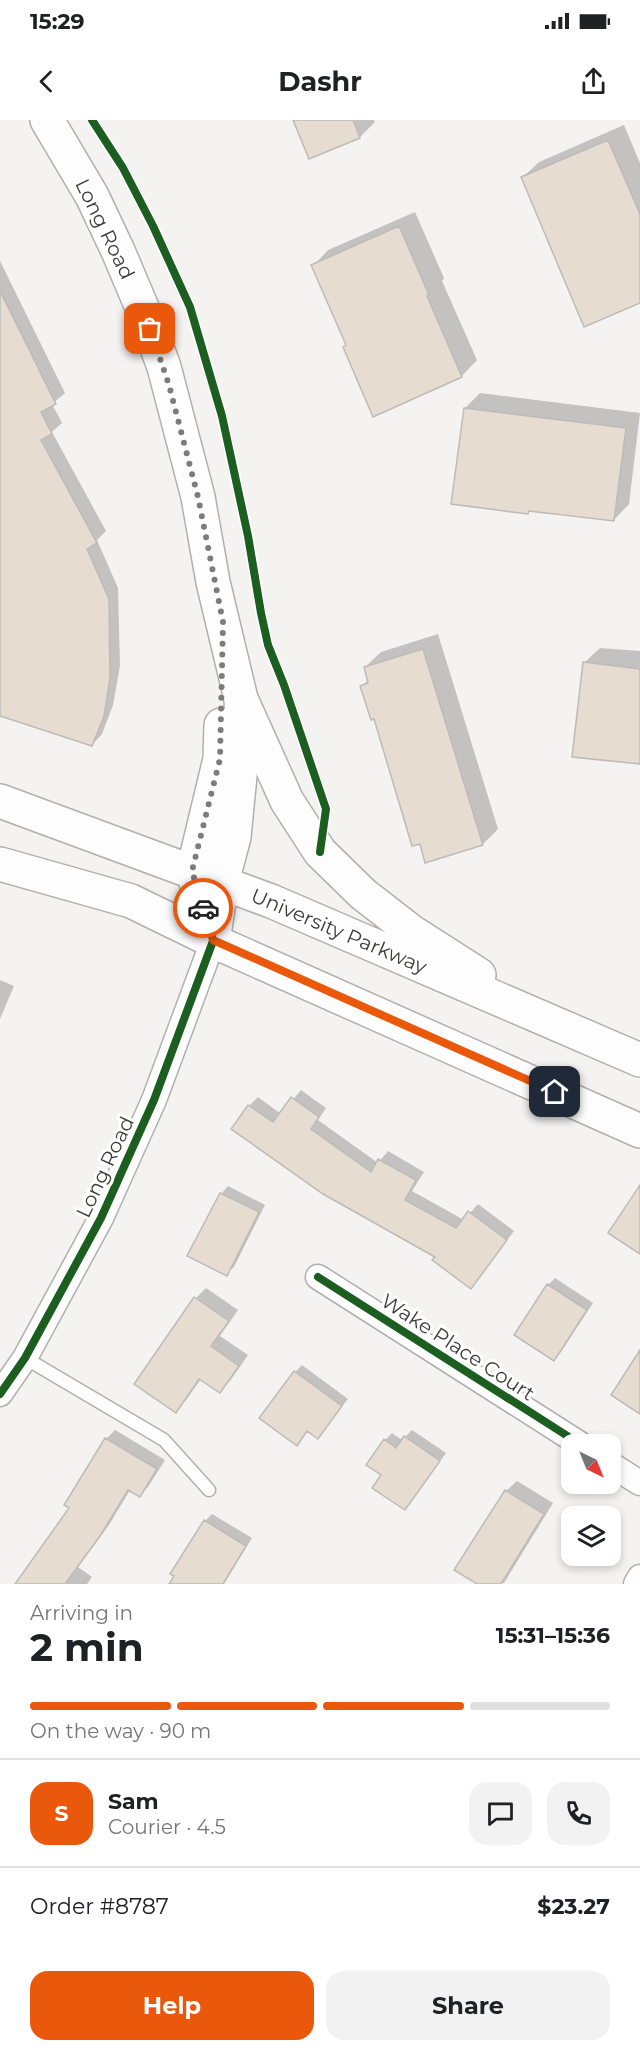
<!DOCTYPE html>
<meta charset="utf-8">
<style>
:root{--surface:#fff;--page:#f2f2f2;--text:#202124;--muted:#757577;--line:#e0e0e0;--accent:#ea580c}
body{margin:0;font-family:Montserrat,sans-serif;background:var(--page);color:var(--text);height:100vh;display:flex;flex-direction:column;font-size:22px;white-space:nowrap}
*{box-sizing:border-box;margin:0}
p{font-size:20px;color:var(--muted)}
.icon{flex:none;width:33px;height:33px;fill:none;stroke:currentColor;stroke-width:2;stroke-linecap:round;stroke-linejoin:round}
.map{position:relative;height:1464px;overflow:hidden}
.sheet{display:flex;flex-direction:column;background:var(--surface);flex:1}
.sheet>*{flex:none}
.needle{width:39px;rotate:137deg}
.fabs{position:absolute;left:561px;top:1314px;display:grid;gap:12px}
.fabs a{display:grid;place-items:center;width:60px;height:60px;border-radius:12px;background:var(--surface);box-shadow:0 3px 9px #0003;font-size:30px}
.pin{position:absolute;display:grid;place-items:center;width:51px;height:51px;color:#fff;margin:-26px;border-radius:12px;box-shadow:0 3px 9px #0006}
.courier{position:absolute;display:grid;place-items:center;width:60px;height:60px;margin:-30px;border:4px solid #ea580c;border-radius:50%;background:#fff;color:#222;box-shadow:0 2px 8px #0007}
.headline em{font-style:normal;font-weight:700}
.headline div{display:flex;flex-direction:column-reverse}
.headline{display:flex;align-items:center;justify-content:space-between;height:102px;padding:0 30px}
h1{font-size:39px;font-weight:700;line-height:45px}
.bar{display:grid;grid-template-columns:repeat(4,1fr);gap:9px 6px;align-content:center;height:72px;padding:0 30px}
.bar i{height:8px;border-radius:4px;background:var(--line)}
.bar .on{background:var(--accent)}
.bar p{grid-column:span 4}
.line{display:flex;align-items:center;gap:15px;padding:0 30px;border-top:2px solid var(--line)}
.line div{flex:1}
.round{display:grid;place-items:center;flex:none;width:63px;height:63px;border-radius:18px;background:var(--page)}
.cta{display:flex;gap:12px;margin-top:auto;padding:12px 30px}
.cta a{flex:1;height:69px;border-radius:18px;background:var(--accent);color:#fff;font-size:24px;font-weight:700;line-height:69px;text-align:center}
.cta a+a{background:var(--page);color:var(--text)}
.status{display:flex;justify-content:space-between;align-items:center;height:42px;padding:0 30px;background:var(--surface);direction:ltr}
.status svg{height:16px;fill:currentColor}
header{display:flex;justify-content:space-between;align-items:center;height:78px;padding:0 30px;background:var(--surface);font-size:27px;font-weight:700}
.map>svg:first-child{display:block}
.shadow{fill:#0003}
.building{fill:#e6dcd0;stroke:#bdbbba;stroke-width:1.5}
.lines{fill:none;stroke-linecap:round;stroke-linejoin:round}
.service-casing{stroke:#b2b0ae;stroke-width:15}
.minor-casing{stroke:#b2b0ae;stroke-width:27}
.secondary-casing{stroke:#b2b0ae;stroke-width:36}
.primary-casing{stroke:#b2b0ae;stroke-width:36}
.service{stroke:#fefdfd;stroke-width:12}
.minor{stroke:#fefdfd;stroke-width:24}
.secondary{stroke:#fefdfd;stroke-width:33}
.primary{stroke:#fefdfd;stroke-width:33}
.cycleway-casing{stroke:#fff;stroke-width:11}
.cycleway{stroke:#1b5e20;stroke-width:8}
.done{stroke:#7d7c7a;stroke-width:6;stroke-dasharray:0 10.8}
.route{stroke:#ea580c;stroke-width:8}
.labels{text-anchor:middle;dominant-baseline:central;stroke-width:6;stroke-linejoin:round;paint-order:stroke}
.street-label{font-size:20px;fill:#3d3c3a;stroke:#fff}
</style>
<div class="status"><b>15:29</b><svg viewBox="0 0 49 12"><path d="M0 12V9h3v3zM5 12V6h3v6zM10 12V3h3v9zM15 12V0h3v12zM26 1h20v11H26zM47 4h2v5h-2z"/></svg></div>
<header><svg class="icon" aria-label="back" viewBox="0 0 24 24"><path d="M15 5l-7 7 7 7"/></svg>Dashr<svg class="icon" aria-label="share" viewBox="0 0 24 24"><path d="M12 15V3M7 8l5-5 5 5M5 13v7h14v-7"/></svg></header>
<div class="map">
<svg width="640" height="1464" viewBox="0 0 640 1464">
<rect width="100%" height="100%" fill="#f5f3f1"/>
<path class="shadow" d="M295 0H374L375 2 360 17Z
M624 5 640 43V181L523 57 539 42Z
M415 92 444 158 442 161 477 240 462 256 374 295 347 224 313 146 328 130Z
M0 141 65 273 52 284 62 303 52 312 106 411 97 420 118 468 120 546 113 585 102 614 92 625 0 594Z
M480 273 640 293 629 384 614 400 531 389 528 392 465 288Z
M438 514 498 709 483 724 375 597 362 566 369 559 365 547 381 532Z
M600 528 640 531V643L584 543Z
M0 860 14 866 0 899Z
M301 970 326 988 318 1000 378 1043 388 1031 424 1052 412 1071 464 1100 478 1084 514 1111 479 1158 471 1167 437 1136 234 1008 249 986 258 977 281 994Z
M228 1066 265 1085 234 1147 226 1154 221 1074Z
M555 1158 593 1183 561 1232 554 1239 548 1165Z
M206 1168 238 1190 220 1216 248 1235 230 1261 219 1271 201 1259 186 1280 175 1291 196 1178Z
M302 1245 348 1279 318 1317 309 1310 297 1324 295 1252Z
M115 1310 165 1340 148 1367 140 1375 130 1370 109 1405 78 1447 92 1457 87 1464H17L71 1388 106 1319Z
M412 1310 446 1333 412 1381 405 1388 383 1354 385 1320 392 1313 402 1320Z
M517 1361 553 1383 504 1463 480 1464 506 1371Z
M212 1394 252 1418 224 1464H170L176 1455 172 1453 205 1401Z"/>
<path class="building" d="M293 0H353L360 18 309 39Z
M608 20 640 94V183L584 207 521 57Z
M399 106 429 175 427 176 462 257 373 297 343 227 346 225 311 145Z
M0 171 56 284 41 292 52 314 41 320 97 423 87 429 109 479 110 558 104 596 92 626 0 596Z
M464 288 626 308 614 401 529 391 528 394 451 384Z
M423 529 483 725 425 743 420 724 412 726 374 599 371 600 360 566 368 563 364 547Z
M583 542 640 549V644L572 637Z
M291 977 319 997 311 1009 371 1052 378 1039 416 1060 405 1080 456 1108 468 1091 507 1120 471 1169 432 1140 435 1137 323 1074 231 1009 248 985 273 1002Z
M640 1065V1134L608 1113Z
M220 1073 259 1092 227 1156 187 1136Z
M547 1164 587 1190 554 1241 514 1215Z
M194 1177 229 1201 211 1226 239 1246 220 1273 199 1259 176 1293 134 1264Z
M640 1230V1294L611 1275Z
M294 1251 342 1286 318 1319 307 1311 297 1326 259 1298Z
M404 1316 440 1341 405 1390 372 1368 381 1355 366 1345 384 1319 396 1328Z
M105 1318 157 1349 140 1377 128 1370 100 1416 65 1464H15L69 1388 64 1385Z
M505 1370 544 1394 501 1464H477L454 1450Z
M204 1400 246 1426 223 1464H169L174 1456 170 1454Z"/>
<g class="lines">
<g class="service-casing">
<path id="service" d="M25 1238 164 1320 209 1370"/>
</g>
<g class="minor-casing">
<path id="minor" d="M318 1157 580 1324
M0 1274 25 1238 101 1098 154 980 213 821
M610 1344 640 1363
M636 1464 640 1457"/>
</g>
<g class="secondary-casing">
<path id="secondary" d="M47 0 92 76 118 131 143 190 164 247 198 377 213 462 241 579 243 625 234 717 222 762 213 821
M201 780 193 751 220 639 221 605"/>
</g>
<g class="primary-casing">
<path id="primary" d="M241 579 287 681 320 732 363 774 412 812 479 855
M0 681 271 781 640 940
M0 744 131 781 213 821 640 1011"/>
</g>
<use href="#service" class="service"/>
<use href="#minor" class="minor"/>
<use href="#secondary" class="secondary"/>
<use href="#primary" class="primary"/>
<g class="cycleway-casing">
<path id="cycleway" d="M92 0 123 48 153 106 190 187 222 296 248 416 261 493 268 525 284 565 326 689 320 732
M318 1157 580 1324
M0 1274 25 1238 101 1098 154 980 213 821"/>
</g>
<use href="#cycleway" class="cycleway"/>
</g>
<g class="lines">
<path class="done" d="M150 209 169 265 198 377 223 502 220 639 192 751 203 788"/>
<path class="route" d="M203 788 213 820 555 972"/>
</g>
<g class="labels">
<g class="street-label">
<text transform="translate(105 109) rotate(64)">Long Road</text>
<text transform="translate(339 811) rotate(23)">University Parkway</text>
<text transform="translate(105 1047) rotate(-65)">Long Road</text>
<text transform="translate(458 1227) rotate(33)">Wake Place Court</text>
</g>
</g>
</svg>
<div class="fabs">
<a><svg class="needle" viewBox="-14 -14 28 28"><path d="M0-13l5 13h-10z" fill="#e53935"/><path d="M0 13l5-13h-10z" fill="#757577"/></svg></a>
<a><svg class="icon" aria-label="layers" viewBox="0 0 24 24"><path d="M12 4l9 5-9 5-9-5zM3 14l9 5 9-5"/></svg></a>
</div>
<div class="pin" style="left:150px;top:209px;background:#ea580c"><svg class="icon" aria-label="bag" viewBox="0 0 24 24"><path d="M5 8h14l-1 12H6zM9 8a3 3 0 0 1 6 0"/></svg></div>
<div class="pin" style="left:555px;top:972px;background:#1f2937"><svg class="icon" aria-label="home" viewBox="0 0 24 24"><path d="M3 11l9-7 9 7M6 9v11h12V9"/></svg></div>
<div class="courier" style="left:203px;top:788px"><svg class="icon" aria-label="car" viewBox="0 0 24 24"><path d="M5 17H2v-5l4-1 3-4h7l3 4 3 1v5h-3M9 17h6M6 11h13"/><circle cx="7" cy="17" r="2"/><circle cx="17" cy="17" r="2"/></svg></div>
</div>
<section class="sheet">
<div class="headline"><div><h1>2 min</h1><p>Arriving in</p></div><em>15:31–15:36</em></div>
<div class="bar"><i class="on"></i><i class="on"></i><i class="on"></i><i></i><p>On the way · 90 m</p></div>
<div class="line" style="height:108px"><b class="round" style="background:var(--accent);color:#fff">S</b><div><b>Sam</b><p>Courier · 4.5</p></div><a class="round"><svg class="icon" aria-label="chat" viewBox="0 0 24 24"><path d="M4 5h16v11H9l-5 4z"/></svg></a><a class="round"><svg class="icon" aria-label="phone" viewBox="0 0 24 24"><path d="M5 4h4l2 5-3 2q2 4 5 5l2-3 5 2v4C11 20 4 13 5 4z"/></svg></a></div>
<div class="line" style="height:78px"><div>Order #8787</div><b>$23.27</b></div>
<div class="cta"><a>Help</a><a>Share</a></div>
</section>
